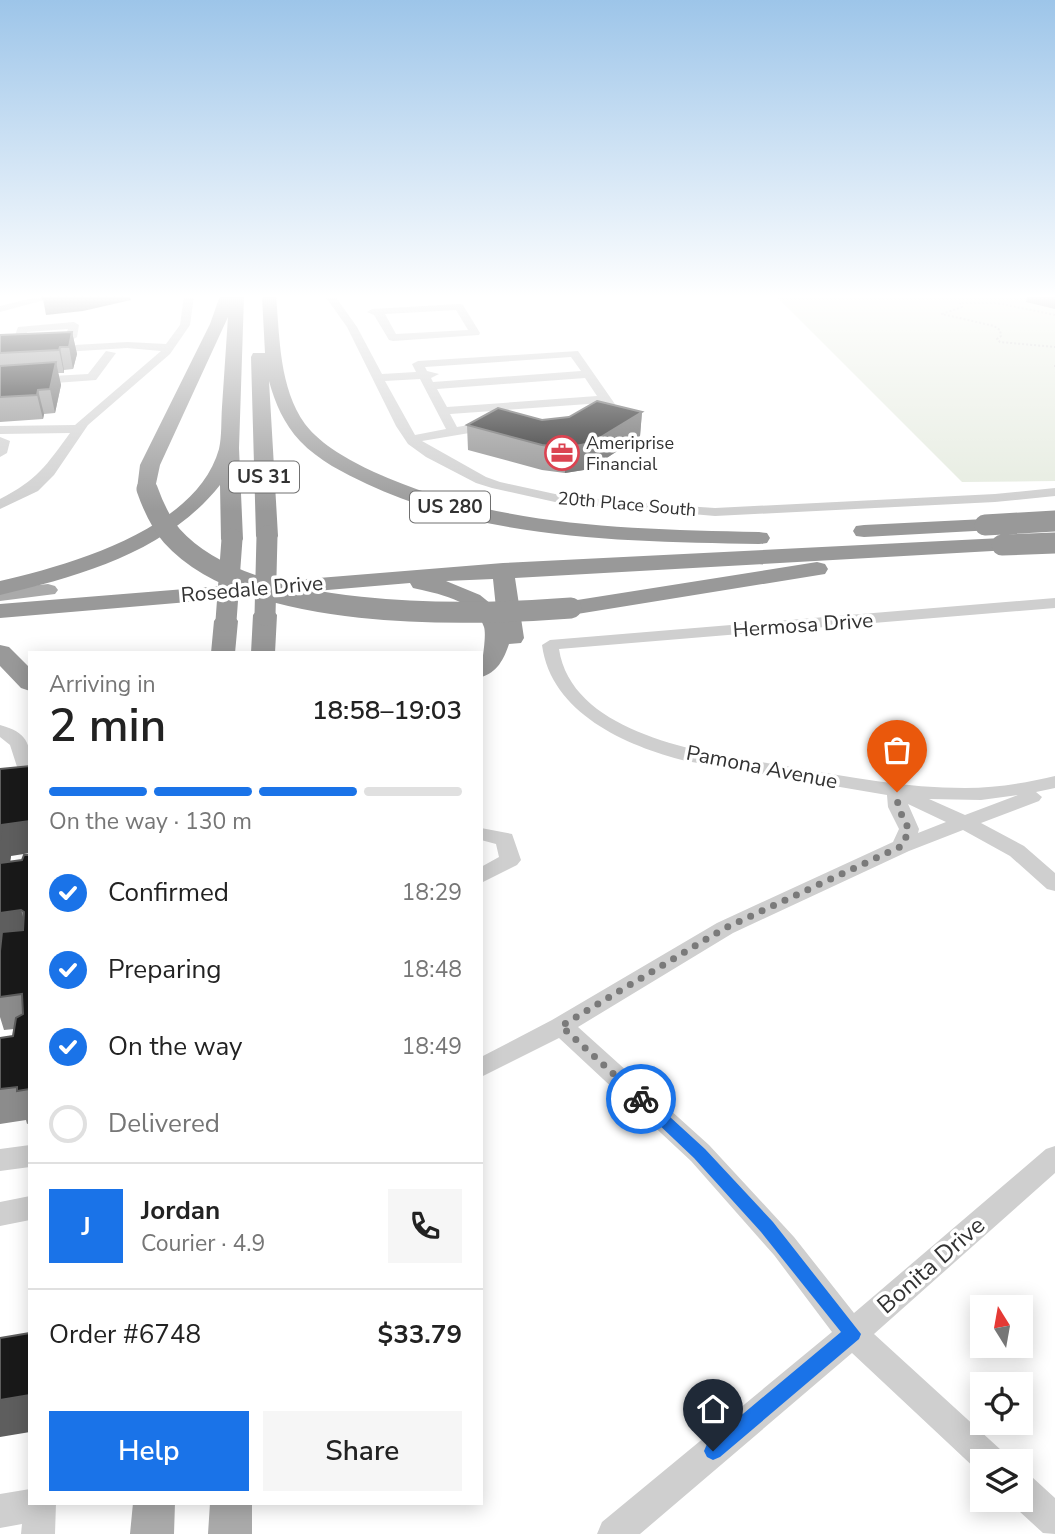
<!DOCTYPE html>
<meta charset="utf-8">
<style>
:root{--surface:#fff;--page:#f6f6f6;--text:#222;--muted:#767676;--line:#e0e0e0;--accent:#1a73e8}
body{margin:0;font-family:"Nunito Sans",sans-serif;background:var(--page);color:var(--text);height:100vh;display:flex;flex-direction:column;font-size:26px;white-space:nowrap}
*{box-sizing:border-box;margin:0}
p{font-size:23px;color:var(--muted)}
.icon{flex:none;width:38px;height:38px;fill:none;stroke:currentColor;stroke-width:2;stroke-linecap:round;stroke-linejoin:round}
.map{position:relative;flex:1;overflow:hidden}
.sheet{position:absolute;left:28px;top:651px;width:455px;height:854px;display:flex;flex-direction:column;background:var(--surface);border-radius:0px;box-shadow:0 4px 18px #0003}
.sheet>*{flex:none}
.needle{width:46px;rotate:349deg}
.controls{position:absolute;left:970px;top:1295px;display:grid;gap:14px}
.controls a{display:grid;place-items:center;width:63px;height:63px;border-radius:0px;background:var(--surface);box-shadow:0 4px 18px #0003;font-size:35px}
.pin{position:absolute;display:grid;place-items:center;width:60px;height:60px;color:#fff;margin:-72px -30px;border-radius:50% 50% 50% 0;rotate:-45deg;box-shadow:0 0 7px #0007}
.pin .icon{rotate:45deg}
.courier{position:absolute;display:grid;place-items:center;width:70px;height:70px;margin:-35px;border:5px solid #1a73e8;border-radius:50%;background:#fff;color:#222;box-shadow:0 2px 9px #0007}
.headline em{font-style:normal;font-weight:600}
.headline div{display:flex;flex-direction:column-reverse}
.headline{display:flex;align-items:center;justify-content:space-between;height:119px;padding:0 21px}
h1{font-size:46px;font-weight:600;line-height:52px}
.bar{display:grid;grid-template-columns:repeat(4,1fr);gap:10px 7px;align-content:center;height:84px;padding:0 21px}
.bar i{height:9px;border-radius:5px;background:var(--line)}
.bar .selected{background:var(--accent)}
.bar p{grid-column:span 4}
.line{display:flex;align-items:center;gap:18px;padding:0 21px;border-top:2px solid var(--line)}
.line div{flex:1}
.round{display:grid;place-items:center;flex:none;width:74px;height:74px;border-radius:0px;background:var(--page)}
ol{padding:0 21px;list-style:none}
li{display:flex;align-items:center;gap:21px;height:77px}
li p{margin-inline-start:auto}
li .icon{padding:7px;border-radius:50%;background:var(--accent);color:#fff;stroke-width:4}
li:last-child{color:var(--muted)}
li i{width:38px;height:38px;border:4px solid var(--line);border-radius:50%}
.button{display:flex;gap:14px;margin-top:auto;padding:14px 21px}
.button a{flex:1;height:80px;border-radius:0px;background:var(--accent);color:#fff;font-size:28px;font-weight:600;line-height:80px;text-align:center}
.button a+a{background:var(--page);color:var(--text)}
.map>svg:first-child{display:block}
.green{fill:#e5ebdf}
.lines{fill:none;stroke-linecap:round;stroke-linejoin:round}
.path{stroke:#ccc;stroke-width:2;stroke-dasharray:2 2;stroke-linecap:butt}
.minor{fill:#cfcfcf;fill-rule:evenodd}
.major{fill:#aaa;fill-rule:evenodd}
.highway{fill:#999;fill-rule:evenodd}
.highway-bridge{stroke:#999;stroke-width:21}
.wall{fill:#8c8c8c}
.shaded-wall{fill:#5e5e5e}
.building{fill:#191919;stroke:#5e5e5e;stroke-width:2}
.route{fill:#1a73e8}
.done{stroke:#7a7a7a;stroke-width:7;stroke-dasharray:0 12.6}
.labels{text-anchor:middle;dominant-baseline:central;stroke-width:7;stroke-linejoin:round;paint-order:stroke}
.far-poi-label{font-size:18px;fill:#323232;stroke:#fff;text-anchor:start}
.far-street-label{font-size:18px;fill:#323232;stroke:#fff}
.shield{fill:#fff;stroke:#707070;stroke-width:2}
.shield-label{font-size:19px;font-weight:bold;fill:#323232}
.street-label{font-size:21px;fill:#323232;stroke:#fff}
.near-street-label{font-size:24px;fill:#323232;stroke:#fff}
</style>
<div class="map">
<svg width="1055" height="1534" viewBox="0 0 1055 1534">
<rect width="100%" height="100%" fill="#fff"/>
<path class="green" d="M776 296H1055V481L962 482Z"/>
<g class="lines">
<path class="path" d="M1055 315 997 303H960L962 307 942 314 994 326 1000 330 1001 336 997 339 1000 342 1055 347
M1055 365V369"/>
<path class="minor" d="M41 296H59L0 312V306Z
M184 296H194L190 325 170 354 88 425 54 475 38 491 0 509V499C37 480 46 466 70 433L0 434V426L75 425 161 351 127 348 0 356V350L10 349 18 327 74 322 79 325 77 337C70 342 52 343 45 338L51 335 66 334 68 329 27 332 22 348 127 342 166 344 180 325Z
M325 296H335L357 327 382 374 416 372 412 364 418 361 578 351 617 407 615 410 593 420 587 416 604 406 602 403 450 414 457 427 493 421 499 425 493 429 422 441 486 477 500 482 555 494 625 502 715 508 995 494 1055 488V496L995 502 715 516 555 502 492 488 476 483 426 457 408 444 396 426 347 327ZM571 357 581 371 433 382 431 378 439 374 427 371 425 367ZM585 378 597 396 447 407 437 389ZM420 379 446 429 415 435 385 381Z
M459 304 463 305 480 333 479 335 393 341 389 340 374 315 367 312 372 309ZM456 310 468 330 396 334 385 314Z
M106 351 116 353 96 380 0 387V379L88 374Z
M0 437 10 441 7 453 0 457Z
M1055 598V608L559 649C573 740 720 755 791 767 849 777 906 788 965 788 996 788 1025 783 1055 776V788L1036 792 1042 797 1039 801 981 823 1024 846 1055 873V891L1047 889 1010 856 963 830 909 851 733 933 578 1027 709 1145 794 1237 854 1313 1046 1149 1055 1146V1173L874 1334 1001 1450 1006 1461H982V1474L979 1472 852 1353 640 1534H597L602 1522 832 1332 774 1255 691 1161 559 1038 481 1077V1057L552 1020 717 923 893 842 899 829 888 807 887 795 686 761C626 746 551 713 542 645L550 640ZM1018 795 965 815 929 799 981 800ZM908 804 946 822 918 833 919 829Z
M0 725C35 734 30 752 30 782L20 776 10 745 0 737Z
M481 828 512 834 521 860 517 865 481 883V867L499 857 496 844 481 840Z
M30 1145V1167L0 1171V1149Z
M30 1196V1220L0 1226V1202Z
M1020 1473 1032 1477 1055 1498V1534L1043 1533 1008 1501 1020 1500Z
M30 1489V1503H56L55 1534H21L22 1524 0 1528V1494Z"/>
<path class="major" d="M48 584 55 586 58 590 55 594 0 601V589Z
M133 1503H175L174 1534H130Z
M210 1503H252V1534H208Z"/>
<path class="highway" d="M220 296H244L239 448 243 539 240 544H224L221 539 220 485C167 552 80 576 0 595V581C70 565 197 529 219 449 222 436 221 420 222 407 224 377 226 347 228 317L160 465 154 493H140L137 489 140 465 210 324Z
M262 296H276C280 339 279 387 305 424 322 446 349 460 374 472 495 527 628 529 759 532L767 533 770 538 767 543 759 544C628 541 489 541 367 484 344 473 319 461 300 441 284 424 275 403 269 381L278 536 275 541H259L256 536 251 357 253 353H265Z
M985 519 993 520 996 525 993 530 864 537 856 536 853 531 856 526 864 525Z
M1002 538 1010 540 1013 545 1010 550 515 578 524 638 521 643 509 644C504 659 497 673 481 677 481 663 487 637 484 627 476 600 435 593 413 588L410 583 0 618V604L503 563ZM493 579 496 608 480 595 446 581Z
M817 562 825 564 828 569 825 574 571 615 563 613 559 608 563 603 571 601Z
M265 608 273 610 277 615 275 653H251L253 615 257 610Z
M226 614 234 616 238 621 235 653H211L214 621 218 616Z
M0 645 9 647 30 668V691L21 688 0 666Z"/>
<path class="highway-bridge" d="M147 489C153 506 160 522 172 536 249 622 464 616 571 608
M985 525 1055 521
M1002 545 1055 543
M265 615 267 536
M226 621 232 539"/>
</g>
<path class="wall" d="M1027 296H1055V309L1026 302Z
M72 332 77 354 73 369 64 370V373H58L61 385 55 413 44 414 43 419 0 422V335Z
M642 412 640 436 590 469 565 473 542 470 468 450 467 425Z
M0 769 11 856 10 862 22 860 30 855V1123L27 1124 26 1120 0 1124V1038L13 1036 14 1029 4 1030 0 1017Z"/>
<path class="shaded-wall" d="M68 296H130L131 300 83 311 46 315 43 299Z
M72 332 77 354 73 369 69 347Z
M60 347 64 370V373L59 350Z
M56 362 61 385 55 413 50 389Z
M38 390 44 414 43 419 37 395Z
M642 412 640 436 590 469 565 473V448Z
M30 821V853L11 856 8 875 0 878V840L2 825Z
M21 910 30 941 0 946V913Z
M30 1395V1432L0 1437V1400Z"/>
<path class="building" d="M42 296H68L43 299Z
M72 332 69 347H60L59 350 0 353V335Z
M56 362 50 389 38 390 37 395 0 397V366Z
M597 401 642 412 591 443 565 448 542 445 467 425 498 408 542 420 569 417Z
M30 766V821L2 825 0 840V769Z
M24 855H30V1089L17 1091V1087L0 1089V1038L13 1036 16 1018 23 1014 22 994 0 997V951L2 932 23 930 24 912 21 910 0 913V863L22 860Z
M30 1333V1395L0 1400V1338Z"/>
<linearGradient id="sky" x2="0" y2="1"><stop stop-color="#9dc5e9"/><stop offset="0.58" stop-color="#fff"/><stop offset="1" stop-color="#fff" stop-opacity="0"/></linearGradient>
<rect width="1055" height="511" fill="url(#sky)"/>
<path class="route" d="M641 1093 646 1095 705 1149 773 1222 861 1334 859 1339 720 1457 713 1460 707 1457 704 1451 707 1444 841 1332 761 1232 694 1158 636 1103 634 1099Z"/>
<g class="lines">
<path class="done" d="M641 1099 561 1026 725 928 902 846 909 830 898 807 897 792"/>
</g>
<defs>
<g id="office-ring" transform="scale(1.75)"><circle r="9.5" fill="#fff" stroke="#db4351" stroke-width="1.5"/><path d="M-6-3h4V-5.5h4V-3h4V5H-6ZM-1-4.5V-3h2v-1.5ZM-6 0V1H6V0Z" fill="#db4351"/></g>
</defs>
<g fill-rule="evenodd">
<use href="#office-ring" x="562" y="453"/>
</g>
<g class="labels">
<g class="far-poi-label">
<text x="586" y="443">Ameriprise<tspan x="586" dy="21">Financial</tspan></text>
</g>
<g class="far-street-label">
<text transform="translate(627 504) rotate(5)">20th Place South</text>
</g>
<g class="shield">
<rect x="229" y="461.5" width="70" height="31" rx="5"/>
<rect x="410" y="491.5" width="80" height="31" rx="5"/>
</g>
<g class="shield-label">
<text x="264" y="477">US 31</text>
<text x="450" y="507">US 280</text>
</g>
<g class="street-label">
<text transform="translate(252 589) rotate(-5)">Rosedale Drive</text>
<text transform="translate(803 625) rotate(-4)">Hermosa Drive</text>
<text transform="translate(762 767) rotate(11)">Pamona Avenue</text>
</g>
<g class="near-street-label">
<text transform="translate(931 1265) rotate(-41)">Bonita Drive</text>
</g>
</g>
</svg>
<div class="controls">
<a><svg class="needle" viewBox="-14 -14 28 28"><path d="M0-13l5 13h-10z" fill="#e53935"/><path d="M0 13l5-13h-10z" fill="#767676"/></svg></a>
<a><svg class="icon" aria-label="locate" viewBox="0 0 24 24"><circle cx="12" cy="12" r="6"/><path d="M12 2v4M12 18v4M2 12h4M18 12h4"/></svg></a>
<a><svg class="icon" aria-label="layers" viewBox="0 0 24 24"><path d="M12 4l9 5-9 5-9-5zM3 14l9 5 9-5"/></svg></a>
</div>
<div class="pin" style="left:897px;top:792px;background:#ea580c"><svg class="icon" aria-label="bag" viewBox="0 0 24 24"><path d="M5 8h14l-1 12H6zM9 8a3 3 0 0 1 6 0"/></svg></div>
<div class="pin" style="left:713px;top:1451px;background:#1f2937"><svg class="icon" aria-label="home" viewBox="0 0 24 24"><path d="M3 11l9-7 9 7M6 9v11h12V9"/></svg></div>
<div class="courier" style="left:641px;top:1099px"><svg class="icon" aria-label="bike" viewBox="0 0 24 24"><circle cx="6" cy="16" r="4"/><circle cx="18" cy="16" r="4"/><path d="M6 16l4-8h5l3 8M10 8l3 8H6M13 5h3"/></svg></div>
<section class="sheet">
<div class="headline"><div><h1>2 min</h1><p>Arriving in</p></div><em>18:58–19:03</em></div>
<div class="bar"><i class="selected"></i><i class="selected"></i><i class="selected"></i><i></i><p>On the way · 130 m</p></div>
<ol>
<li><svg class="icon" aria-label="check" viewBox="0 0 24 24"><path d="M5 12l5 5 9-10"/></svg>Confirmed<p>18:29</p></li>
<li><svg class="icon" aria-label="check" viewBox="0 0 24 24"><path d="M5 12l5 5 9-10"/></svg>Preparing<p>18:48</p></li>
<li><svg class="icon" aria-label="check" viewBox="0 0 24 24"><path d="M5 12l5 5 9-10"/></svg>On the way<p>18:49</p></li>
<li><i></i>Delivered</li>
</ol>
<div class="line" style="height:126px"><b class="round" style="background:var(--accent);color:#fff">J</b><div><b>Jordan</b><p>Courier · 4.9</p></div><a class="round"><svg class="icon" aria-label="phone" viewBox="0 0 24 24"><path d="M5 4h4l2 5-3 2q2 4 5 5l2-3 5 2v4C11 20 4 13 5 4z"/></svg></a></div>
<div class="line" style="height:91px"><div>Order #6748</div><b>$33.79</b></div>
<div class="button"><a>Help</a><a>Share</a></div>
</section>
</div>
